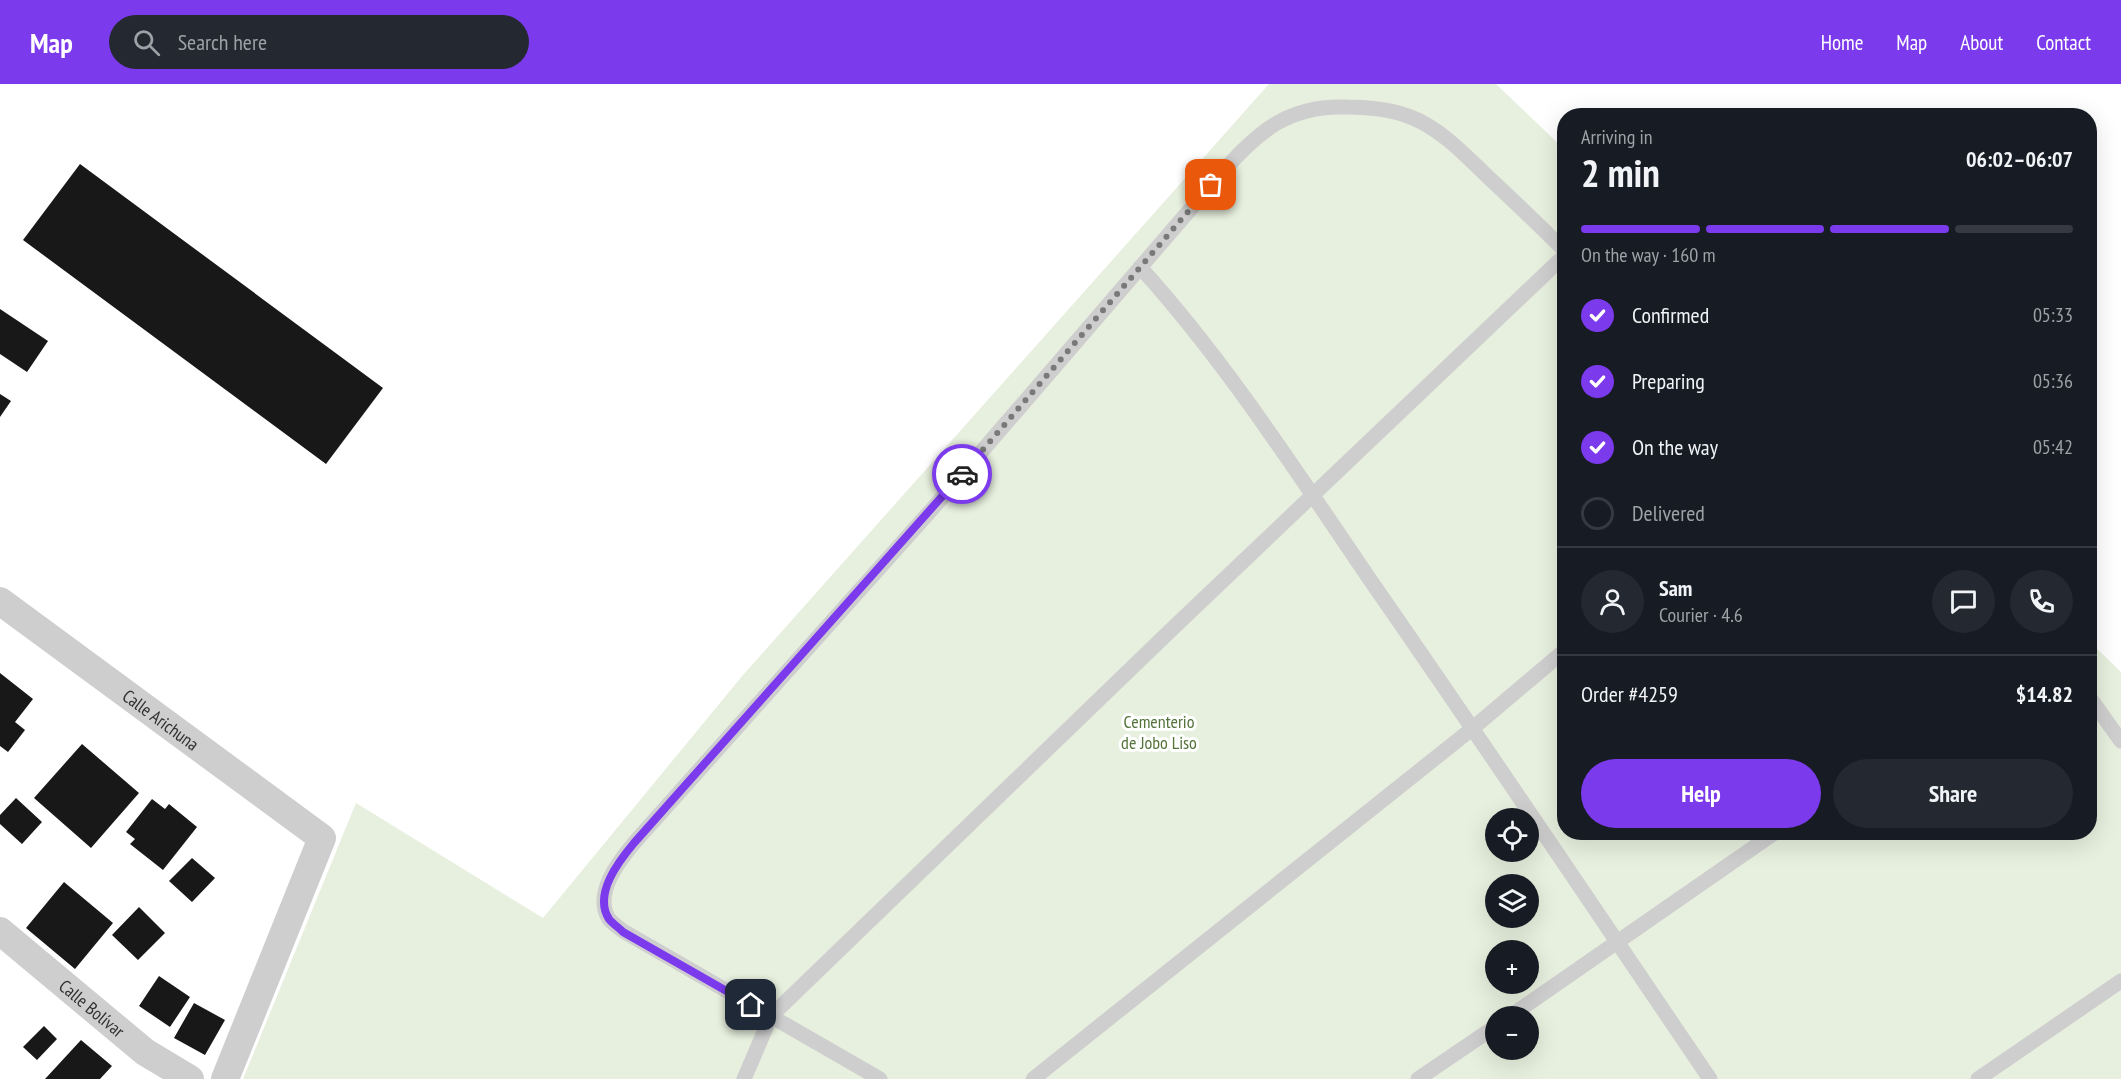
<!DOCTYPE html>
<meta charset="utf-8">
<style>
:root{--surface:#171b24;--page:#242831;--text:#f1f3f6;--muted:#9ea1a6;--line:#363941;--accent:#7c3aed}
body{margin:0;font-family:"PT Sans Narrow",sans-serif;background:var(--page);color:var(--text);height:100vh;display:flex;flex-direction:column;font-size:22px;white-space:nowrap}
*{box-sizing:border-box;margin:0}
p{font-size:20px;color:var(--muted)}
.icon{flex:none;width:33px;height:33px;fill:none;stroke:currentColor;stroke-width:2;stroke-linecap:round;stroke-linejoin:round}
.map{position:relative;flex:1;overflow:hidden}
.drawer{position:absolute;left:1557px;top:24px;width:540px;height:732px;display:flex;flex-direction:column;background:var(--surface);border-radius:24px;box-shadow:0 6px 24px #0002}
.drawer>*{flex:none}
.tools{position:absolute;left:1485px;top:724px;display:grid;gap:12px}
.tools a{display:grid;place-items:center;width:54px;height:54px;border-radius:50%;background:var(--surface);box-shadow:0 6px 24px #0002;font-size:30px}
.pin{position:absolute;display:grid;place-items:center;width:51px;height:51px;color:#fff;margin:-26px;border-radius:12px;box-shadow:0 3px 9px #0006}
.courier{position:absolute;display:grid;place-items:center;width:60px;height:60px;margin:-30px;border:4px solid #7c3aed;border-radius:50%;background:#fff;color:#222;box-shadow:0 2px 8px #0007}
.headline em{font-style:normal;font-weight:600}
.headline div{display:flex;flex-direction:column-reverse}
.headline{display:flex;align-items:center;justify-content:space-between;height:102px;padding:0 24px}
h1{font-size:39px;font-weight:600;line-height:45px}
.bar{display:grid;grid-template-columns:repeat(4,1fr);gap:9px 6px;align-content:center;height:72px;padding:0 24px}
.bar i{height:8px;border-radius:4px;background:var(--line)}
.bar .active{background:var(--accent)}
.bar p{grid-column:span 4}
.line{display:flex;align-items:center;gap:15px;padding:0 24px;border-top:2px solid var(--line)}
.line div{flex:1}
.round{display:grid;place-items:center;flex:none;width:63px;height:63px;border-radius:32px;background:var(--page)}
ol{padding:0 24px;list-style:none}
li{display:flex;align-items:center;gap:18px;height:66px}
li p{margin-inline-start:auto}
li .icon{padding:6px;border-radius:50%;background:var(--accent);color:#fff;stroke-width:4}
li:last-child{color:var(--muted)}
li i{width:33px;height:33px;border:3px solid var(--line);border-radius:50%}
.cta{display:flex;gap:12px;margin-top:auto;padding:12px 24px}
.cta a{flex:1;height:69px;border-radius:36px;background:var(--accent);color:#fff;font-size:24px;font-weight:600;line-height:69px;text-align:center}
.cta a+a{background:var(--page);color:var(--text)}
header{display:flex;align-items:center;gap:36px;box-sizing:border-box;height:84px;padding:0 30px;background:var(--accent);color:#fff}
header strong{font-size:28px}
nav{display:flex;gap:33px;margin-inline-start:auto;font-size:21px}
.search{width:420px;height:54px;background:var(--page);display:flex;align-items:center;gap:15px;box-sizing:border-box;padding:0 21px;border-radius:33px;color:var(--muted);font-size:22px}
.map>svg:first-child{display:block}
.green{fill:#e7efde;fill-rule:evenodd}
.building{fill:#181818}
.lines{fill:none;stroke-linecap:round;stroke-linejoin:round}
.lane{stroke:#cecece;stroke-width:15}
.street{stroke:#cecece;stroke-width:28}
.done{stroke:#797979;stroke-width:6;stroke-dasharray:0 10.8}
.route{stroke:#7c3aed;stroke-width:8}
.labels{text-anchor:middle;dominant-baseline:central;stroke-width:6;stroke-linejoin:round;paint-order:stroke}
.street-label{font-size:18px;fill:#313131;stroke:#fff}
.park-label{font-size:18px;fill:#527239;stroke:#fff}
</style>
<header>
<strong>Map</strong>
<div class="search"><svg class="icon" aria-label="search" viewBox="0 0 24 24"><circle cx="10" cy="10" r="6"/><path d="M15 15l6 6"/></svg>Search here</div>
<nav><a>Home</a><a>Map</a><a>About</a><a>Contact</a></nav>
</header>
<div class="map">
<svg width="2121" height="995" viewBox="0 0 2121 995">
<rect width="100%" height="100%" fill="#fff"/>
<path class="green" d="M1269 0H1496L1564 65V748H2090V558L2121 588V995H243L356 719 543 834 743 591ZM1496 735H1528V768H1496ZM1496 801H1528V834H1496ZM1496 867H1528V900H1496ZM1496 933H1528V966H1496Z"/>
<path class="building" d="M80 80 383 304 326 380 23 156Z
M0 225 48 257 27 288 0 270Z
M0 310 11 317 0 333Z
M0 589 33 615 15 638 25 646 8 668 0 662Z
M82 660 139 709 91 764 34 714Z
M16 714 42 738 22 760 0 740V731Z
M152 715 165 725 169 720 197 743 163 786 130 760 135 755 126 748Z
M192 774 215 794 192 818 169 797Z
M64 798 113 839 75 885 26 844Z
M139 823 165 849 138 876 112 851Z
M159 892 190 913 170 943 139 922Z
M194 919 225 936 205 971 174 954Z
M44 942 57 955 37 976 23 963Z
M81 956 112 982 100 995H45Z"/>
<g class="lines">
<path class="lane" d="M1140 183C1228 280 1299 392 1373 500 1487 664 1598 830 1710 995
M2090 614 2121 657
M1509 933 1776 748
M744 995 771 932 1172 545 1564 172
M880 995 623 847C618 843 613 840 609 835 593 810 619 777 634 759L933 424 1225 85C1260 46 1290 21 1346 23 1369 23 1392 25 1413 34 1442 46 1466 72 1488 93 1514 117 1539 141 1564 166
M1033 995 1473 644 1564 567
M1418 995 1496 942
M1978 995 2121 897"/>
<g class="street">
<path id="s1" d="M0 517 322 754 225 995"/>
<path id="s2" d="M0 847 145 968 190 995"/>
</g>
</g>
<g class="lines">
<path class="done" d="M962 390 1211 101"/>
<path class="route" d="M751 921 623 848C618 843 613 840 609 835 593 810 619 777 634 759L962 390"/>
</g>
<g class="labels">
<g class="street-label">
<text stroke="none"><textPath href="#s1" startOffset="200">Calle Arichuna</textPath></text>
<text stroke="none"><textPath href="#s2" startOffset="120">Calle Bolívar</textPath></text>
</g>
<g class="park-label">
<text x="1159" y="637">Cementerio<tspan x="1159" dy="21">de Jobo Liso</tspan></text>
</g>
</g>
</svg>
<div class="tools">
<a><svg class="icon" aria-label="locate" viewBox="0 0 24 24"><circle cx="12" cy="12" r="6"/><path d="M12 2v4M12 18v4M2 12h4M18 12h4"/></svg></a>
<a><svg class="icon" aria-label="layers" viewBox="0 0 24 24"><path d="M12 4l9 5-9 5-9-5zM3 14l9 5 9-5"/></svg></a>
<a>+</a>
<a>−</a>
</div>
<div class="pin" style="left:1211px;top:101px;background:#ea580c"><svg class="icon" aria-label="bag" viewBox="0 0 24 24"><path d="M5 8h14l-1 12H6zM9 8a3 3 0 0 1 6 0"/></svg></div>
<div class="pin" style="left:751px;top:921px;background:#1f2937"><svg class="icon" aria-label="home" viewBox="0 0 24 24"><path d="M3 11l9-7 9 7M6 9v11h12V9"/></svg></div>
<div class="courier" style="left:962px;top:390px"><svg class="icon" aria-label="car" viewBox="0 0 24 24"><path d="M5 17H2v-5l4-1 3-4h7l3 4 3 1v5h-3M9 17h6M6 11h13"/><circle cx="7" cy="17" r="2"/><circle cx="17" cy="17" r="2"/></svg></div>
<section class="drawer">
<div class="headline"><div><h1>2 min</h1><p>Arriving in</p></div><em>06:02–06:07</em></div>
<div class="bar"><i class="active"></i><i class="active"></i><i class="active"></i><i></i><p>On the way · 160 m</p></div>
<ol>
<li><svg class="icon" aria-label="check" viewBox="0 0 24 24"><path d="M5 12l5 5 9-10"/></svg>Confirmed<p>05:33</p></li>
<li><svg class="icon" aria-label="check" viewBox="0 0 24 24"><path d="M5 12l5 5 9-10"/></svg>Preparing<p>05:36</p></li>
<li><svg class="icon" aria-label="check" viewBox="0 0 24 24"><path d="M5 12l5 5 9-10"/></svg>On the way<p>05:42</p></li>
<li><i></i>Delivered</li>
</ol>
<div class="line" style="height:108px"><a class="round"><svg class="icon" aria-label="person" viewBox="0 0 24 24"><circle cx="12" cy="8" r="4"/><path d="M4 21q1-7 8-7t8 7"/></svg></a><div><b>Sam</b><p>Courier · 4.6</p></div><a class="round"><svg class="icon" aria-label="chat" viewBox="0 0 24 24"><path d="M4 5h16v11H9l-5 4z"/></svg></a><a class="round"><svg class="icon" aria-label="phone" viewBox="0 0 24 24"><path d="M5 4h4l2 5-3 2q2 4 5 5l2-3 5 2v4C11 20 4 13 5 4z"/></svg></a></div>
<div class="line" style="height:78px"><div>Order #4259</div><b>$14.82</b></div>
<div class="cta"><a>Help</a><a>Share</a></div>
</section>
</div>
